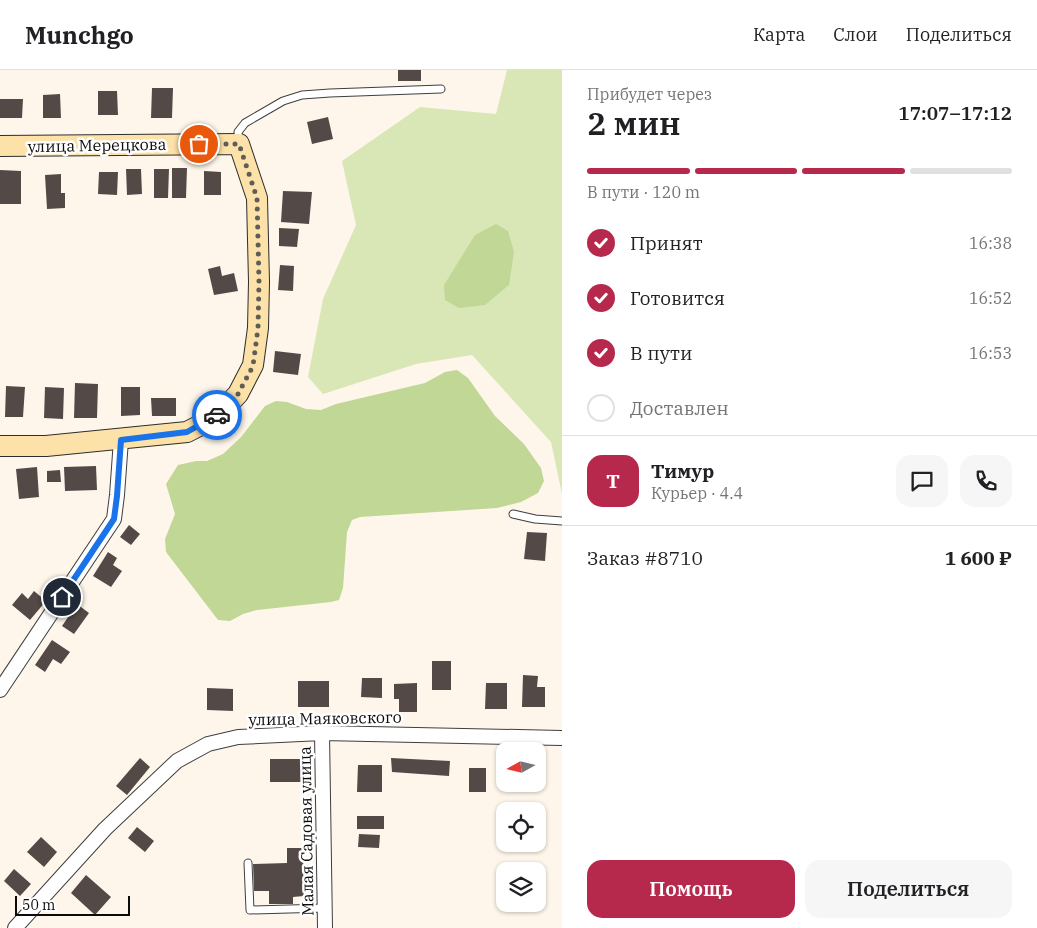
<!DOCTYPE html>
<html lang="ru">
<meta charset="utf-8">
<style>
:root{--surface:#fff;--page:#f6f6f6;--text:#202124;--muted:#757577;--line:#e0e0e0;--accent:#b6294c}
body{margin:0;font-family:"IBM Plex Serif",serif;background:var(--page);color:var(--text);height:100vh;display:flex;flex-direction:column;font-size:19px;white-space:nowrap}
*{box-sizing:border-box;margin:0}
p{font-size:16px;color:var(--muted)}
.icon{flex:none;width:28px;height:28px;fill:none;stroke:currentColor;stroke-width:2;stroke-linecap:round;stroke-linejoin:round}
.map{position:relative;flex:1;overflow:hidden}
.side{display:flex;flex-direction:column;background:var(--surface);width:475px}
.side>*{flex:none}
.needle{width:32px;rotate:262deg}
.controls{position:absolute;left:496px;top:672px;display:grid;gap:10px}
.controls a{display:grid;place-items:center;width:50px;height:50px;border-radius:10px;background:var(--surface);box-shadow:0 1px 4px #0004;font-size:25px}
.scale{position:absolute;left:15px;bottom:12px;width:115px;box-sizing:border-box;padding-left:5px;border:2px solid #0b0b0b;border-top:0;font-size:14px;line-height:18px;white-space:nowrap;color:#0b0b0b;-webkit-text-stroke:4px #fff;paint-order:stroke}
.pin{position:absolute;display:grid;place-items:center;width:42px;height:42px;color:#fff;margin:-21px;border:2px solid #fff;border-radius:50%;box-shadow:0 1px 5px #0007}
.courier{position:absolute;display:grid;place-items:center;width:50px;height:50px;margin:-25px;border:4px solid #1a73e8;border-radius:50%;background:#fff;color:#222;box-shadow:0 1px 6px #0007}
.headline em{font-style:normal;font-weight:600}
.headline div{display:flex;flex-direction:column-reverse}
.headline{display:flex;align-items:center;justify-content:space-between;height:85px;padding:0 25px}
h1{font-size:32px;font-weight:600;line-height:38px}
.bar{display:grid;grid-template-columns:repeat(4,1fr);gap:8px 5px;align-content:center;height:60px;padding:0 25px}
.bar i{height:6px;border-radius:4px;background:var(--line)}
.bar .selected{background:var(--accent)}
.bar p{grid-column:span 4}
.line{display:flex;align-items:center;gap:12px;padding:0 25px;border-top:1px solid var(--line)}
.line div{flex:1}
.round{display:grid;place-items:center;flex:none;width:52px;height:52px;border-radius:15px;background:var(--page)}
ol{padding:0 25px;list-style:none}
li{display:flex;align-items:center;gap:15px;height:55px}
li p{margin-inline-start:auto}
li .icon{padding:5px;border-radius:50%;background:var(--accent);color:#fff;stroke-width:4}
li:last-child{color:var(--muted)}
li i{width:28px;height:28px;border:2px solid var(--line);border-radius:50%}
.primary-button{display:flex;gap:10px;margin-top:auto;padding:10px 25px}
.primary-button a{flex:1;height:58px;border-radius:15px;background:var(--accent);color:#fff;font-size:20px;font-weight:600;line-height:58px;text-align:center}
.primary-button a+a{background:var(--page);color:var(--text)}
header{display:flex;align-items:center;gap:30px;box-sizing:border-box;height:70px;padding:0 25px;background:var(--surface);border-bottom:1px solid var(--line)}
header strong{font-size:24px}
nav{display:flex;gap:28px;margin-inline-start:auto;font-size:18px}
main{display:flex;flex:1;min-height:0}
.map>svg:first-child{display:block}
.green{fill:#d9e7b6}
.forest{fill:#c0d796}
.building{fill:#534a48}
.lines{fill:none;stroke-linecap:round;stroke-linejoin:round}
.lane-casing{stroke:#3e3e3e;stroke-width:9}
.street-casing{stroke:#3e3e3e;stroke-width:16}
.secondary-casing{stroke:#2d2d2d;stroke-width:22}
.lane{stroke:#fff;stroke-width:7}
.street{stroke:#fff;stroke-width:14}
.secondary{stroke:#fce2a8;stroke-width:20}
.done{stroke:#605d59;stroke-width:5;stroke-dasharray:0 9}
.route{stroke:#1a73e8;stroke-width:6}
.labels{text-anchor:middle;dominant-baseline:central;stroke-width:5;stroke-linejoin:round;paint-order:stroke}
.street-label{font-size:16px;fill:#0b0b0b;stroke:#fff}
</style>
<header>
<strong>Munchgo</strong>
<nav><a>Карта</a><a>Слои</a><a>Поделиться</a></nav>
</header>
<main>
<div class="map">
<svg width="562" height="858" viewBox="0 0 562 858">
<rect width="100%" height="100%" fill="#fef6ea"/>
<path class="green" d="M507 0H562V424L551 372 472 285 416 294 323 324 308 307 323 229 356 155 342 91 420 37 496 44Z"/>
<path class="forest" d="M496 154 508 161 514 182 509 215 485 235 459 238 445 230 444 215 475 165Z
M457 300 468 308 495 346 524 374 541 398 544 411 538 423 521 432 497 438 360 447 352 450 347 462 343 518 339 530 331 532 257 540 243 544 230 551 218 550 166 482 165 469 175 444 166 414 178 395 196 391H207L223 384 241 367 265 336 276 331 287 332 306 339 321 340 336 334 425 313 445 302Z"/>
<path class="building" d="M398 0H421V11H398Z
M152 18H173L172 48H151Z
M98 21H117L118 45H98Z
M60 24 61 48H43V25Z
M0 29H23L22 48H0Z
M328 47 333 69 312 74 307 52Z
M172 98H187L186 128H172Z
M126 99H141L142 124 127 125Z
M154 99H169L168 128H154Z
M0 100 21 101V134H0Z
M204 101 221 102V125H204Z
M99 102H118L117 125 98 124Z
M61 104V123H65V138L47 139 45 105Z
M283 121 312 122 309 154 281 152Z
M279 158 299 159 297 177 279 176Z
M280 195 294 196 293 221 278 220Z
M220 196 222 206 234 203 238 221 214 225 208 199Z
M275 281 301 284 298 305 273 302Z
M75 313 98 314 97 348H74Z
M6 316 25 317 23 347H5Z
M45 317 64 318 63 349 44 348Z
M121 317H140V345L121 346Z
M151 328H176V346H152Z
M96 396 97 420 65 421 64 397Z
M37 397 39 427 19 429 16 399Z
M60 400 61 412H47V401Z
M129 455 140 464 131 475 120 467Z
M527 462 547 463 545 491 524 489Z
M108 482 117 488 113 495 122 501 111 517 93 506Z
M34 521 46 531 30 550 12 535 22 523 28 529Z
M77 534 89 543 74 564 62 556Z
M52 570 70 582 61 594 53 589 45 602 35 595Z
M432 591H451V620H432Z
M523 605 538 606 537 617H545V637H522Z
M362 608H382V628L361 627Z
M298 611H329V637H298Z
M417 613V642H399V629H394V614Z
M486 613H507V639H485Z
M207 618 233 619V641L207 640Z
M140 688 150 697 127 725 116 716Z
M391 688 450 691 449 706 392 702Z
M270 689H301V712H270Z
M358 695H382V722H357Z
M469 698H486V722H469Z
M357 746H384V759H357Z
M137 757 154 771 145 782 128 768Z
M359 764 380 765 379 778 358 777Z
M41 767 57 782 44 797 27 782Z
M287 778H303L304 826 293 827V834H269V821H254L253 794 287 793Z
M14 799 31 814 20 826 4 811Z
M86 805 111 827 95 845 71 823Z"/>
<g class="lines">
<g class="lane-casing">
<path id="lane" d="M239 73 238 62 245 53 283 31 302 25 330 23 441 19
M513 444 535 449 562 451
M248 793 250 840 325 838"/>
</g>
<g class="street-casing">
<path id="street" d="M0 620 114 449 117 425 121 370
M322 663 325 858
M15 858 105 759 177 691 208 674 238 667 322 663 562 668"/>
</g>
<g class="secondary-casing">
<path id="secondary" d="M0 76 239 74 257 128 259 212 258 258 253 295 238 324 216 347 187 362 46 376H0"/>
</g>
<use href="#lane" class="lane"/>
<use href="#street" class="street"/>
<use href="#secondary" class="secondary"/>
</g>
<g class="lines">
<path class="done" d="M199 74H239L257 128 259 212 258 258 253 296 238 324 217 345"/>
<path class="route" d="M62 527 114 449 117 426 121 370 187 362 217 345"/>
</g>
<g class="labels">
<g class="street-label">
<text transform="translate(97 75) rotate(-1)">улица Мерецкова</text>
<text transform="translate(325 648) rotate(-1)">улица Маяковского</text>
<text transform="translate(306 761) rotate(-91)">Малая Садовая улица</text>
</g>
</g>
</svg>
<div class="controls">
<a><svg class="needle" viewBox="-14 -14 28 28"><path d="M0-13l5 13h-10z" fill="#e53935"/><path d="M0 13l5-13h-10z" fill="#757577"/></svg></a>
<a><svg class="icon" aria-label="locate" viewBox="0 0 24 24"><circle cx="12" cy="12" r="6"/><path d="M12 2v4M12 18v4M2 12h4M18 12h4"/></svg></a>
<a><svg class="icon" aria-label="layers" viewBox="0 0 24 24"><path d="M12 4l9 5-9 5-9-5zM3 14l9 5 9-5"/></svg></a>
</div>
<div class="scale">50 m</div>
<div class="pin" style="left:199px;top:74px;background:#ea580c"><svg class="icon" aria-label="bag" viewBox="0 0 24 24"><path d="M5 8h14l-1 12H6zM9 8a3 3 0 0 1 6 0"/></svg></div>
<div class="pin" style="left:62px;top:527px;background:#1f2937"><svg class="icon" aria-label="home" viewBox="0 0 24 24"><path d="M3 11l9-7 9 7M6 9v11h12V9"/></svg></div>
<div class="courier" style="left:217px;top:345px"><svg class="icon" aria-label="car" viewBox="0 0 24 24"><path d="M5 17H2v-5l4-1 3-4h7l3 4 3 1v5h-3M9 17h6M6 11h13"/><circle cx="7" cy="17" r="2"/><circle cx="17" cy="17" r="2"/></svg></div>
</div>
<section class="side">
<div class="headline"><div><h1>2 мин</h1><p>Прибудет через</p></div><em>17:07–17:12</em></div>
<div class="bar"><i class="selected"></i><i class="selected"></i><i class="selected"></i><i></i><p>В пути · 120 m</p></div>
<ol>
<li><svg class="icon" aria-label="check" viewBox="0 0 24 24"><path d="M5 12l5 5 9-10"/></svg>Принят<p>16:38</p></li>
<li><svg class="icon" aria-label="check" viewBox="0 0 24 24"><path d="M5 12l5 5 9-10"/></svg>Готовится<p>16:52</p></li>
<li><svg class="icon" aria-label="check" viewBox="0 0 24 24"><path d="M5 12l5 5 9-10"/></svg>В пути<p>16:53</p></li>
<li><i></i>Доставлен</li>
</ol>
<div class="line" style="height:90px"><b class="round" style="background:var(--accent);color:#fff">Т</b><div><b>Тимур</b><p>Курьер · 4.4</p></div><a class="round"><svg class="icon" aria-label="chat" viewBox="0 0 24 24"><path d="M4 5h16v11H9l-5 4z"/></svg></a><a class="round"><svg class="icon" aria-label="phone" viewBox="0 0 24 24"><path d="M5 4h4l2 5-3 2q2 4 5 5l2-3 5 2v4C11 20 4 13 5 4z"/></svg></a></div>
<div class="line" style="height:65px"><div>Заказ #8710</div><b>1 600 ₽</b></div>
<div class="primary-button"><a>Помощь</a><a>Поделиться</a></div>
</section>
</main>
